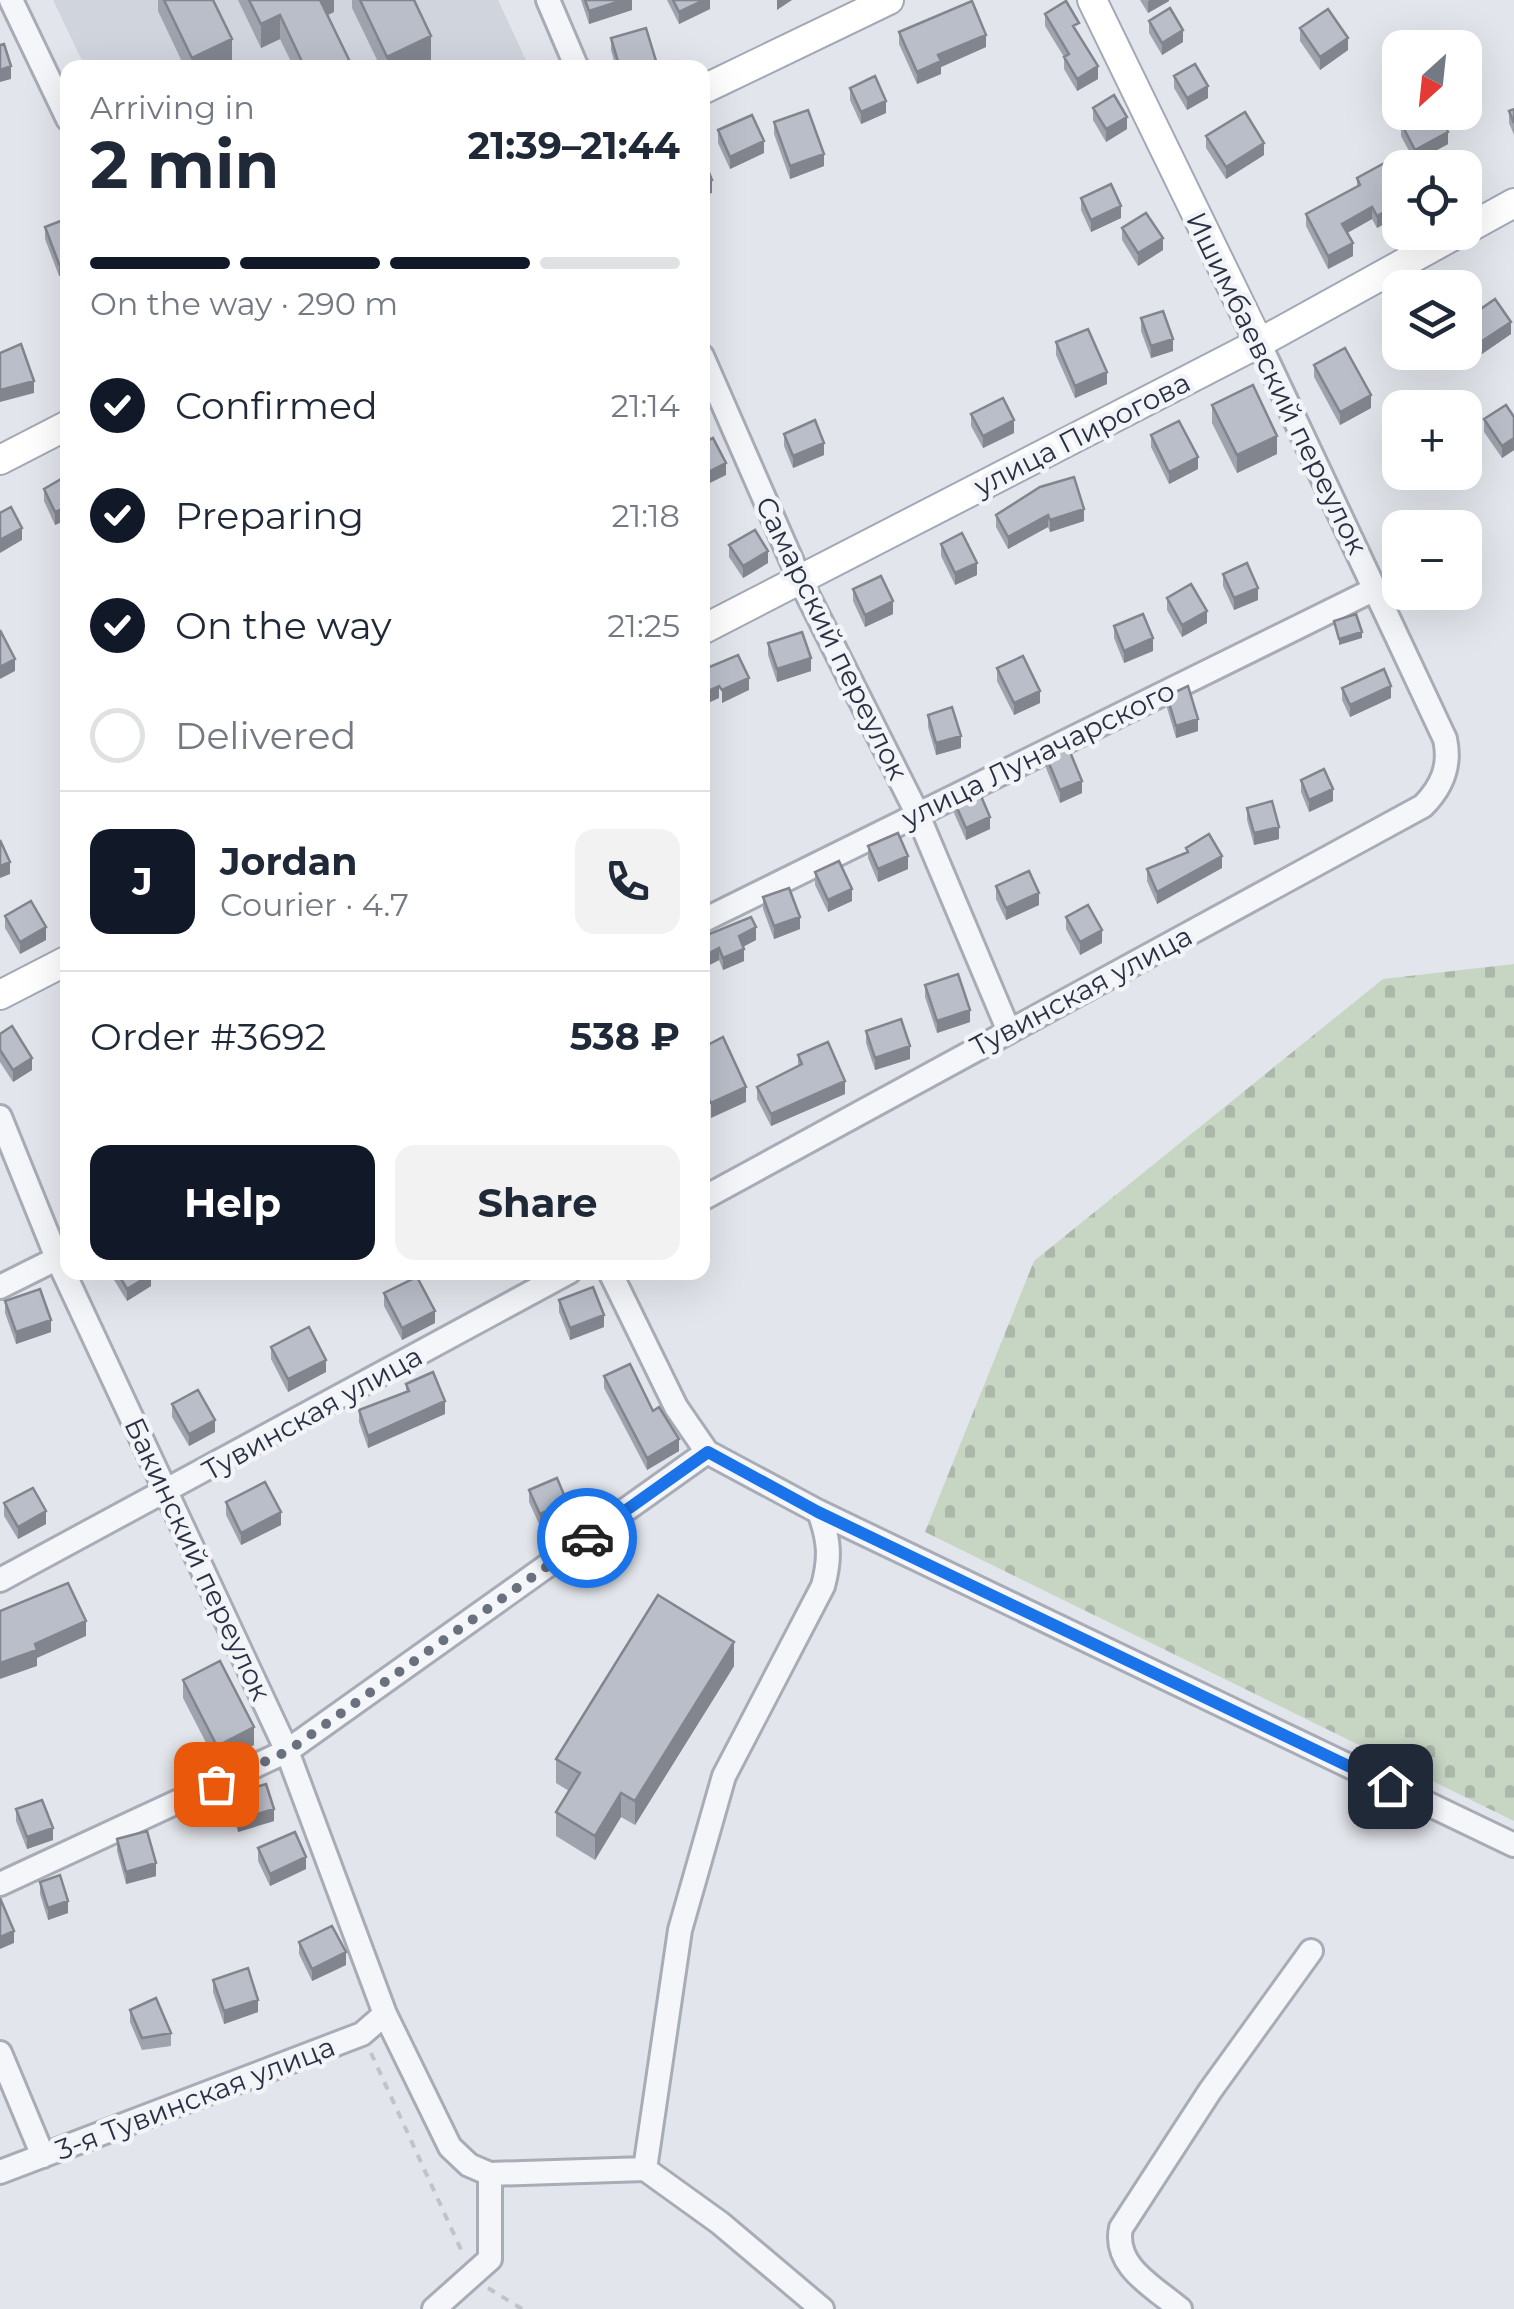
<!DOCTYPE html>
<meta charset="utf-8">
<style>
:root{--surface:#fff;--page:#f2f2f3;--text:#1f2937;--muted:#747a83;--line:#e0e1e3;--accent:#111827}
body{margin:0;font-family:Montserrat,sans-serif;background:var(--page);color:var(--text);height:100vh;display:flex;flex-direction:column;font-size:38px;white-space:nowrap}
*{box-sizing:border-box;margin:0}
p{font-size:32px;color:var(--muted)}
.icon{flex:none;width:55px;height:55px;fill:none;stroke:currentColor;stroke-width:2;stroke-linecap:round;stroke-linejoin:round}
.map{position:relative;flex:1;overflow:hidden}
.details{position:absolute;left:60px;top:60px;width:650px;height:1220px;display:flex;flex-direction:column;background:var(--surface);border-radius:20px;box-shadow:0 10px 40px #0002}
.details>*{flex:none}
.needle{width:65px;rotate:207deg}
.tools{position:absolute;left:1382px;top:30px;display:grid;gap:20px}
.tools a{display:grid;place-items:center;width:100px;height:100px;border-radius:20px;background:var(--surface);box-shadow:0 10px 40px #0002;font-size:50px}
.pin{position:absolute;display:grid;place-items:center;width:85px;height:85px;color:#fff;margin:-42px;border-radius:20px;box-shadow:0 5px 15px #0006}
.courier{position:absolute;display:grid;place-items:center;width:100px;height:100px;margin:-50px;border:8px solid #1a73e8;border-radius:50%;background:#fff;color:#222;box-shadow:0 2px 12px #0007}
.overview em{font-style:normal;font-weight:700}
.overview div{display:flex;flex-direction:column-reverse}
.overview{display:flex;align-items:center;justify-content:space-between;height:170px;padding:0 30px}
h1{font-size:65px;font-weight:700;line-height:75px}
.bar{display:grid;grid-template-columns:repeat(4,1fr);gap:15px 10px;align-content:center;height:120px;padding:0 30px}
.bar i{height:12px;border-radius:8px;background:var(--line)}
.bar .on{background:var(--accent)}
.bar p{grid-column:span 4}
.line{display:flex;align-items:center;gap:25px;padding:0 30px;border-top:2px solid var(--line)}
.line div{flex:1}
.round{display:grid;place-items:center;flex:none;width:105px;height:105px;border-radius:20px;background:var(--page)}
ol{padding:0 30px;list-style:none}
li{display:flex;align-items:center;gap:30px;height:110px}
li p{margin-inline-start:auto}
li .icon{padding:10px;border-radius:50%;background:var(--accent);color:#fff;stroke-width:4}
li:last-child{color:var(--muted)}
li i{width:55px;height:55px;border:5px solid var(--line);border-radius:50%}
.cta{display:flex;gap:20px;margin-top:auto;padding:20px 30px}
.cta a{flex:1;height:115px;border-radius:20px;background:var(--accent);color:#fff;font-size:40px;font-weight:700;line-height:115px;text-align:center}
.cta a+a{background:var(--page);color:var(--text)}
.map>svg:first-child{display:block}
.built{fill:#d0d4dd}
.cemetery{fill:url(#cemetery-stones)}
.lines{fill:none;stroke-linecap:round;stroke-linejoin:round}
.minor-casing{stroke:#a7acb6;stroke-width:28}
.major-casing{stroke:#a1a9b7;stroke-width:32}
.path{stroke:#c0c3ca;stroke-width:4;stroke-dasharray:8 8;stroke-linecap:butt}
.minor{stroke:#f5f6f9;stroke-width:22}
.major{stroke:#fff;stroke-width:28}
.wall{fill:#9fa3ad}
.shaded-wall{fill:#82858d}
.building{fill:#b9bec9;stroke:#82858d;stroke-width:2.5}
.done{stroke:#6a717e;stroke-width:10;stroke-dasharray:0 18}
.route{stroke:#1a73e8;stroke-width:12}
.labels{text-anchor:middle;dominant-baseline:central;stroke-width:9;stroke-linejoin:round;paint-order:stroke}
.street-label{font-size:28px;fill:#293244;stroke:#f2f4f8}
</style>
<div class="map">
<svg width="1514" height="2309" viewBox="0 0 1514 2309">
<defs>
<pattern id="cemetery-stones" width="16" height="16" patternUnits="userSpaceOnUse" patternTransform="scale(2.5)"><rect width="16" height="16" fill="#c7d5c3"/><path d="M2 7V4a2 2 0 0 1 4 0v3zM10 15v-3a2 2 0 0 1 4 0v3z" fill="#abb7a9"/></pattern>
</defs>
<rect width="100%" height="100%" fill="#e2e5eb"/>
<path class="built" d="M53 0H498L529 67H85Z"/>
<path class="cemetery" d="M1514 964V1821L925 1532 1034 1261 1383 979Z"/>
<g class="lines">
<g class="minor-casing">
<path id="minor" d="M11 0 68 119
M548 0 577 68
M702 356 800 580 917 813 1008 1029
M702 921 1375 589
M0 1117 57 1258 287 1751 385 2014 450 2147 469 2165 490 2174 645 2169
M702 1199 1423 806C1442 787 1451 766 1445 739L1259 343
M610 1272 676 1407 707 1452 819 1512C829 1539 831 1557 823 1586L724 1776 680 1930 645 2169 720 2223 822 2309
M0 1287 68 1253
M819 1512 1514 1845
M0 1580 569 1272
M0 1884 287 1751 707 1452
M0 2053 43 2156
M0 2172 362 2034 385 2014
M434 2309 490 2259V2174
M1180 2309C1154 2287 1113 2266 1121 2228L1210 2091 1311 1951"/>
</g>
<g class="major-casing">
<path id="major" d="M1092 0 1259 343
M702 90 889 0
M1465 230 1514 203
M0 460 68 425
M702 630 1259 343 1460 232
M0 995 68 960"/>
</g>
<path class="path" d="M371 2053 463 2254
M488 2288 522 2309"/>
<use href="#minor" class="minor"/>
<use href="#major" class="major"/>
</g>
<path class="wall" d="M158 0H213L232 63 224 68H185L158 11Z
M238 0H334V12L327 15 353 68H294L280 39 261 48Z
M352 0H414L431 60 415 68H381L352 8Z
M581 0H632V10L589 24Z
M667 0H710V9L679 24Z
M1140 0H1169V1L1148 13Z
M1045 14 1079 35 1098 79 1077 91 1064 69V57L1045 26Z
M1149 21 1183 42 1162 55 1149 33Z
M1300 28 1348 50 1320 70 1300 41Z
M899 32 986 47 941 67V74L917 84 899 44Z
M611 38 656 68H616L611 50Z
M1174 76 1208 98 1187 110 1174 88Z
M850 88 886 113 861 124 850 100Z
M1093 108 1127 129 1106 142 1093 120Z
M1514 109V135L1509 123V111Z
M774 122 824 166 790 179 774 134Z
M1401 123 1448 144 1415 162 1401 136Z
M718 130 764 153 730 169 718 143Z
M1206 136 1264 155 1226 179 1206 148Z
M1390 160 1377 228 1372 219 1347 233 1353 256 1328 269 1306 226V214L1357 187V178Z
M1081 198 1121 218 1091 232 1081 210Z
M68 218 59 276 45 239V227Z
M1122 228 1163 250 1138 266 1122 240Z
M1141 318 1173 351 1151 358 1141 331Z
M1465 320 1511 334 1479 356 1465 335Z
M1056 342 1107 384 1075 398 1056 355Z
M1314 365 1371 408 1340 425 1314 377Z
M1212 405 1277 454 1237 473 1212 423Z
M971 414 1014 433 983 448 971 426Z
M1514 417V450L1502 458 1484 432V419Z
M784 434 824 455 793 468 784 446Z
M1151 435 1198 469 1169 484 1151 447Z
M68 475V519L55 525 44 501V489Z
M1040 487 1084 521 1050 532 1048 527 1008 549 996 527V515Z
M941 544 977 575 955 585 941 556Z
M729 545 768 563 743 578 729 557Z
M1223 574 1258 600 1234 610 1223 586Z
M853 589 893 614 865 627 853 601Z
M1167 598 1207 623 1182 637 1167 610Z
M1114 626 1153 651 1124 663 1114 638Z
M768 643 811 671 777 682 768 655Z
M997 668 1040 703 1014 715 997 681Z
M1342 688 1391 698 1350 717 1342 700Z
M1167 696 1198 731 1176 738 1167 708Z
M928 715 961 748 936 755 928 727Z
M1046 756 1082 793 1060 803 1046 768Z
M1301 780 1333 801 1309 812 1301 792Z
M954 801 990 829 966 840 954 813Z
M1247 808 1279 839 1254 845 1247 820Z
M868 846 908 869 878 882 868 858Z
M1186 848 1222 868 1157 904 1147 881V869L1186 853Z
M815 872 852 901 828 912 815 885Z
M996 886 1039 905 1006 920 996 899Z
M763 897 800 929 774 939 763 909Z
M5 916 46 940 20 954 5 928Z
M1066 917 1102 943 1080 955 1066 929Z
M702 937 756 940 744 946V961L723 970 719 960 702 969Z
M925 985 970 1022 937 1033 925 997Z
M866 1031 910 1059 875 1070 866 1043Z
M0 1034 32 1070 13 1082 0 1062Z
M798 1055 845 1094 771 1126 757 1099V1087L798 1066Z
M109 1272H150L151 1286 127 1301Z
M384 1293 435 1323 402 1340 384 1306Z
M559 1300 604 1327 570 1340 559 1312Z
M5 1301 51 1332 16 1344 5 1313Z
M271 1347 326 1372 288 1392 271 1359Z
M604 1376 653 1411 679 1451 647 1470 604 1388Z
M406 1384 445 1414 368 1448 359 1422V1410L406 1393Z
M172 1404 215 1432 189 1446 172 1417Z
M529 1490 567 1514 540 1526 529 1502Z
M226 1502 281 1525 241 1545 226 1515Z
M4 1503 46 1524 18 1539 4 1516Z
M734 1666 635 1825 621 1817 595 1860 556 1836V1812L569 1791 556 1783V1759Z
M183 1680 254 1745 217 1764 183 1698Z
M230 1795 274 1821 238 1832 230 1808Z
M16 1809 53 1840 27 1849 16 1821Z
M117 1839 156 1876 126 1884 117 1851Z
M258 1848 306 1869 270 1886 258 1861Z
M40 1882 68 1913 48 1920 40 1894Z
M299 1942 346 1965 312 1981 299 1954Z
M213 1980 258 2012 224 2024 213 1992Z
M130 2010 171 2033V2046L142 2050 130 2022Z"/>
<path class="shaded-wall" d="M318 0H334V12L318 20Z
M623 0H632V10L589 24V11Z
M704 0H710V9L679 24V12Z
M777 0H792L777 10Z
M1150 0H1169V1L1148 13V1Z
M280 15V39L261 48V24Z
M1183 30V42L1162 55V43Z
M986 35V47L941 67V74L917 84V72L938 55Z
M431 36V60L415 68H387V57Z
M1348 38V50L1320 70V57Z
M232 39V63L224 68H192V58Z
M656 61V68H632Z
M11 66V79L0 82V70Z
M1098 66V79L1077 91V79Z
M1208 86V98L1187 110V98Z
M886 101V113L861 124V112Z
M1127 117V129L1106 142V129Z
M1448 132V144L1415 162V150Z
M764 141V153L730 169V157Z
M1264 143V155L1226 179V167Z
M824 154V166L790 179V166Z
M712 180V193L702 196V184Z
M1400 203V216L1377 228V216Z
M1121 206V218L1091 232V220Z
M1372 207V219L1342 236V224Z
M1163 238V250L1138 266V253Z
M1353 243V256L1328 269V256Z
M68 260V273L59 276V264Z
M1511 322V334L1479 356V343Z
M1173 339V351L1151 358V346Z
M1107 372V384L1075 398V386Z
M34 381V393L0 402V390Z
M1371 395V408L1340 425V412Z
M1014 420V433L983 448V436Z
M1277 436V454L1237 473V455Z
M1514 438V450L1502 458V446Z
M824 443V455L793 468V456Z
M1198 457V469L1169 484V472Z
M726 463V475L702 487V475Z
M68 507V519L55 525V512Z
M1084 509V521L1050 532V520Z
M1048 515V527L1008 549V537Z
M22 528V540L0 553V540Z
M768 551V563L743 578V566Z
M977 563V575L955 585V573Z
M1258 588V600L1234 610V598Z
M893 601V614L865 627V615Z
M1207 611V623L1182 637V625Z
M1362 632V638L1339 645V639Z
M1153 638V651L1124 663V651Z
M811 658V671L777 682V669Z
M15 659V671L0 679V667Z
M749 678V690L722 703V690Z
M719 686V698L702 706V694Z
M1391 686V698L1350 717V705Z
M1040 691V703L1014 715V703Z
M1198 719V731L1176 738V726Z
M961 736V748L936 755V743Z
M1082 781V793L1060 803V790Z
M1333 789V801L1309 812V800Z
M990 817V829L966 840V828Z
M1279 827V839L1254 845V833Z
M908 856V869L878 882V869Z
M1222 856V868L1157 904V892Z
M10 862V874L0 878V866Z
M852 889V901L828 912V900Z
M1039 893V905L1006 920V908Z
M800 917V929L774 939V926Z
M46 927V940L20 954V942Z
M756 927V940L739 949V936Z
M1102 930V943L1080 955V942Z
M719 948V960L702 969V957Z
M744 949V961L723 970V958Z
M970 1010V1022L937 1033V1021Z
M910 1046V1059L875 1070V1058Z
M32 1058V1070L13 1082V1070Z
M845 1081V1094L771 1126V1114Z
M746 1087V1102L711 1118V1103Z
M708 1098V1113L702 1116V1101Z
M151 1274V1286L127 1301V1289Z
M435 1311V1323L402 1340V1328Z
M604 1315V1327L570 1340V1328Z
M51 1320V1332L16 1344V1332Z
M326 1360V1372L288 1392V1379Z
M445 1401V1414L368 1448V1436Z
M215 1420V1432L189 1446V1434Z
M679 1439V1451L647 1470V1458Z
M567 1502V1514L540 1526V1514Z
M46 1511V1524L18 1539V1527Z
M281 1512V1525L241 1545V1533Z
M86 1621V1636L37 1658V1666L0 1679V1663L35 1644Z
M734 1642V1666L635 1825V1801Z
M254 1727V1745L217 1764V1746Z
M621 1793V1817L595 1860V1836Z
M274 1809V1821L238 1832V1820Z
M53 1828V1840L27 1849V1837Z
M306 1857V1869L270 1886V1874Z
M156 1863V1876L126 1884V1872Z
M68 1901V1913L48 1920V1908Z
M14 1931V1943L0 1949V1937Z
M346 1952V1965L312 1981V1969Z
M258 2000V2012L224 2024V2011Z"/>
<path class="building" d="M164 0H213L232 39 192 58Z
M249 0H320L353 68H305L280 15 261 24Z
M360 0H414L431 36 387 57Z
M585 0H623L589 11Z
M673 0H704L679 12Z
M972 1 986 35 938 55 941 61 917 72 899 32Z
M1066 1 1079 23 1073 26 1098 66 1077 79 1064 57 1069 54 1045 14Z
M1170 8 1183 30 1162 43 1149 21Z
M1328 9 1348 38 1320 57 1300 28Z
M646 28 656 61 632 68H620L611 38Z
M4 44 11 66 0 70V45Z
M1195 64 1208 86 1187 98 1174 76Z
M875 76 886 101 861 112 850 88Z
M1114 95 1127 117 1106 129 1093 108Z
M1514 109V123L1509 111Z
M808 110 824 154 790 166 774 122Z
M1245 112 1264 143 1226 167 1206 136Z
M1421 112H1438L1448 132 1415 150 1401 123Z
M752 115 764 141 730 157 718 130Z
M702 155 712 180 702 184Z
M1390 160 1400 178V203L1377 216 1372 207 1342 224 1353 243 1328 256 1306 214 1360 185 1357 178Z
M1111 184 1121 206 1091 220 1081 198Z
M1146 213 1163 238 1138 253 1122 228Z
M68 218V260L59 264 45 227Z
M1495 299 1511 322 1479 343 1465 323V320Z
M1163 311 1173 339 1151 346 1141 318Z
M1088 329 1107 372 1075 386 1056 342Z
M21 344 34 381 0 390V353Z
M1345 348 1371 395 1340 412 1314 365Z
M1253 385 1277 436 1237 455 1212 405Z
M1003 398 1014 420 983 436 971 414Z
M1506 405 1514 417V438L1502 446 1484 419Z
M815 420 824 443 793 456 784 434Z
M1179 421 1198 457 1169 472 1151 435Z
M713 438 726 463 702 475V443Z
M68 475V507L55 512 44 489Z
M1074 477 1084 509 1050 520 1048 515 1008 537 996 515 1040 487Z
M11 507 22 528 0 540V513Z
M755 530 768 551 743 566 729 545Z
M962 533 977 563 955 573 941 544Z
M1247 563 1258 588 1234 598 1223 574Z
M881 576 893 601 865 615 853 589Z
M1191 584 1207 611 1182 625 1167 598Z
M1143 614 1153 638 1124 651 1114 626Z
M1356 614 1362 632 1339 639 1334 621Z
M0 630 15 659 0 667Z
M802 632 811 658 777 669 768 643Z
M738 655 749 678 722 690 719 686 702 694V670Z
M1023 656 1040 691 1014 703 997 668Z
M1384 669 1391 686 1350 705 1342 688Z
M1188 686 1198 719 1176 726 1167 696Z
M952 707 961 736 936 743 928 715Z
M1068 747 1082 781 1060 790 1046 756Z
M1324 769 1333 789 1309 800 1301 780Z
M978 789 990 817 966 828 954 801Z
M1272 801 1279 827 1254 833 1247 808Z
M898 833 908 856 878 869 868 846Z
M1209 834 1222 856 1157 892 1147 869 1188 852 1186 848Z
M0 840 10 862 0 866Z
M839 861 852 889 828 900 815 872Z
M1029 871 1039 893 1006 908 996 886Z
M789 888 800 917 774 926 763 897Z
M31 901 46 927 20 942 5 916Z
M1088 905 1102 930 1080 942 1066 917Z
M751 917 756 927 739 936 744 949 723 958 719 948 702 957V937Z
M958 974 970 1010 937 1021 925 985Z
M901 1019 910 1046 875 1058 866 1031Z
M12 1026 32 1058 13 1070 0 1050V1034Z
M723 1037 746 1087 711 1103 708 1098 702 1101V1048Z
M828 1042 845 1081 771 1114 757 1087 802 1064 798 1055Z
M117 1272H150L151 1274 127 1289Z
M417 1277 435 1311 402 1328 384 1293Z
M593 1287 604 1315 570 1328 559 1300Z
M40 1289 51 1320 16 1332 5 1301Z
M309 1327 326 1360 288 1379 271 1347Z
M630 1364 653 1411 659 1407 679 1439 647 1458 604 1376Z
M433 1372 445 1401 368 1436 359 1410 409 1391 406 1384Z
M198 1390 215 1420 189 1434 172 1404Z
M557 1478 567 1502 540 1514 529 1490Z
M265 1482 281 1512 241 1533 226 1502Z
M33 1488 46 1511 18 1527 4 1503Z
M68 1583 86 1621 35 1644 37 1650 0 1663V1611Z
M658 1595 734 1642 635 1801 621 1793 595 1836 556 1812 580 1773 556 1759Z
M220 1661 254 1727 217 1746 183 1680Z
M266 1784 274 1809 238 1820 230 1795Z
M42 1800 53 1828 27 1837 16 1809Z
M147 1831 156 1863 126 1872 117 1839Z
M295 1832 306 1857 270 1874 258 1848Z
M60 1875 68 1901 48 1908 40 1882Z
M0 1898 14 1931 0 1937Z
M332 1926 346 1952 312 1969 299 1942Z
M248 1968 258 2000 224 2011 213 1980Z
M156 1998 171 2033 142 2038 130 2010Z"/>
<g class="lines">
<path class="done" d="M216 1784 288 1751 587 1538"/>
<path class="route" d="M587 1538 708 1452 818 1512 1390 1786"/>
</g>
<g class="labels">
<g class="street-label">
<text transform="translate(1277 383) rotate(64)">Ишимбаевский переулок</text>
<text transform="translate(1082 434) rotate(-27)">улица Пирогова</text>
<text transform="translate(832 638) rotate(64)">Самарский переулок</text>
<text transform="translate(1038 754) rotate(-26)">улица Луначарского</text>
<text transform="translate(1081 991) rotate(-28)">Тувинская улица</text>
<text transform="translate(312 1413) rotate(-29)">Тувинская улица</text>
<text transform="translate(198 1559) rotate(65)">Бакинский переулок</text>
<text transform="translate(195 2098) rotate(-21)">3-я Тувинская улица</text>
</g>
</g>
</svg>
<div class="tools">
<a><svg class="needle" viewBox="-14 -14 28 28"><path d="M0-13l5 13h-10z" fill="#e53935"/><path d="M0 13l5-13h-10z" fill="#747a83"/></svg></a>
<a><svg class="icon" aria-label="locate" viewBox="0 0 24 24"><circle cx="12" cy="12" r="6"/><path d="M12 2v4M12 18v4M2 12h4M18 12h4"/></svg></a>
<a><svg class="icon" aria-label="layers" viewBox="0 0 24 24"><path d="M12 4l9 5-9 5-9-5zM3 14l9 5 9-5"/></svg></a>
<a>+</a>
<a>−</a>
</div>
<div class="pin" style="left:216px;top:1784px;background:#ea580c"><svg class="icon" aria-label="bag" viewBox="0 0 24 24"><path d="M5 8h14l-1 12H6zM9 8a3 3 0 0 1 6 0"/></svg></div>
<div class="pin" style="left:1390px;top:1786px;background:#1f2937"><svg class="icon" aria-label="home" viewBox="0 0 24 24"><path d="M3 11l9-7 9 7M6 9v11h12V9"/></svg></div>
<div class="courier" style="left:587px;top:1538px"><svg class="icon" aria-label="car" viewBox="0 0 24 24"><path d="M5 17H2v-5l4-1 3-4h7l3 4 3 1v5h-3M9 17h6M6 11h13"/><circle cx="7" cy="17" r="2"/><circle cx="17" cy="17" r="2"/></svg></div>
<section class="details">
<div class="overview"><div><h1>2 min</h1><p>Arriving in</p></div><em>21:39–21:44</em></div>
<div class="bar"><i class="on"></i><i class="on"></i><i class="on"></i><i></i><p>On the way · 290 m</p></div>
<ol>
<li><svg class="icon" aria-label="check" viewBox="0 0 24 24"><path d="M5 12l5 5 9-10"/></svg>Confirmed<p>21:14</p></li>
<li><svg class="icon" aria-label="check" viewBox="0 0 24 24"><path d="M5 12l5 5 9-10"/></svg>Preparing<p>21:18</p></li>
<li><svg class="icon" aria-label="check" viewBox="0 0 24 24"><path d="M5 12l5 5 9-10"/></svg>On the way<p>21:25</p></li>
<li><i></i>Delivered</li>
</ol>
<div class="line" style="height:180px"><b class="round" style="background:var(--accent);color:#fff">J</b><div><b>Jordan</b><p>Courier · 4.7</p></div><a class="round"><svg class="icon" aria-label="phone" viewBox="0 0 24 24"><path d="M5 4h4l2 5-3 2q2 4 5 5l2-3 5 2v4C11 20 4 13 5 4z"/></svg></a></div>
<div class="line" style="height:130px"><div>Order #3692</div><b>538 ₽</b></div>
<div class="cta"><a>Help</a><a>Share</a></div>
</section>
</div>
